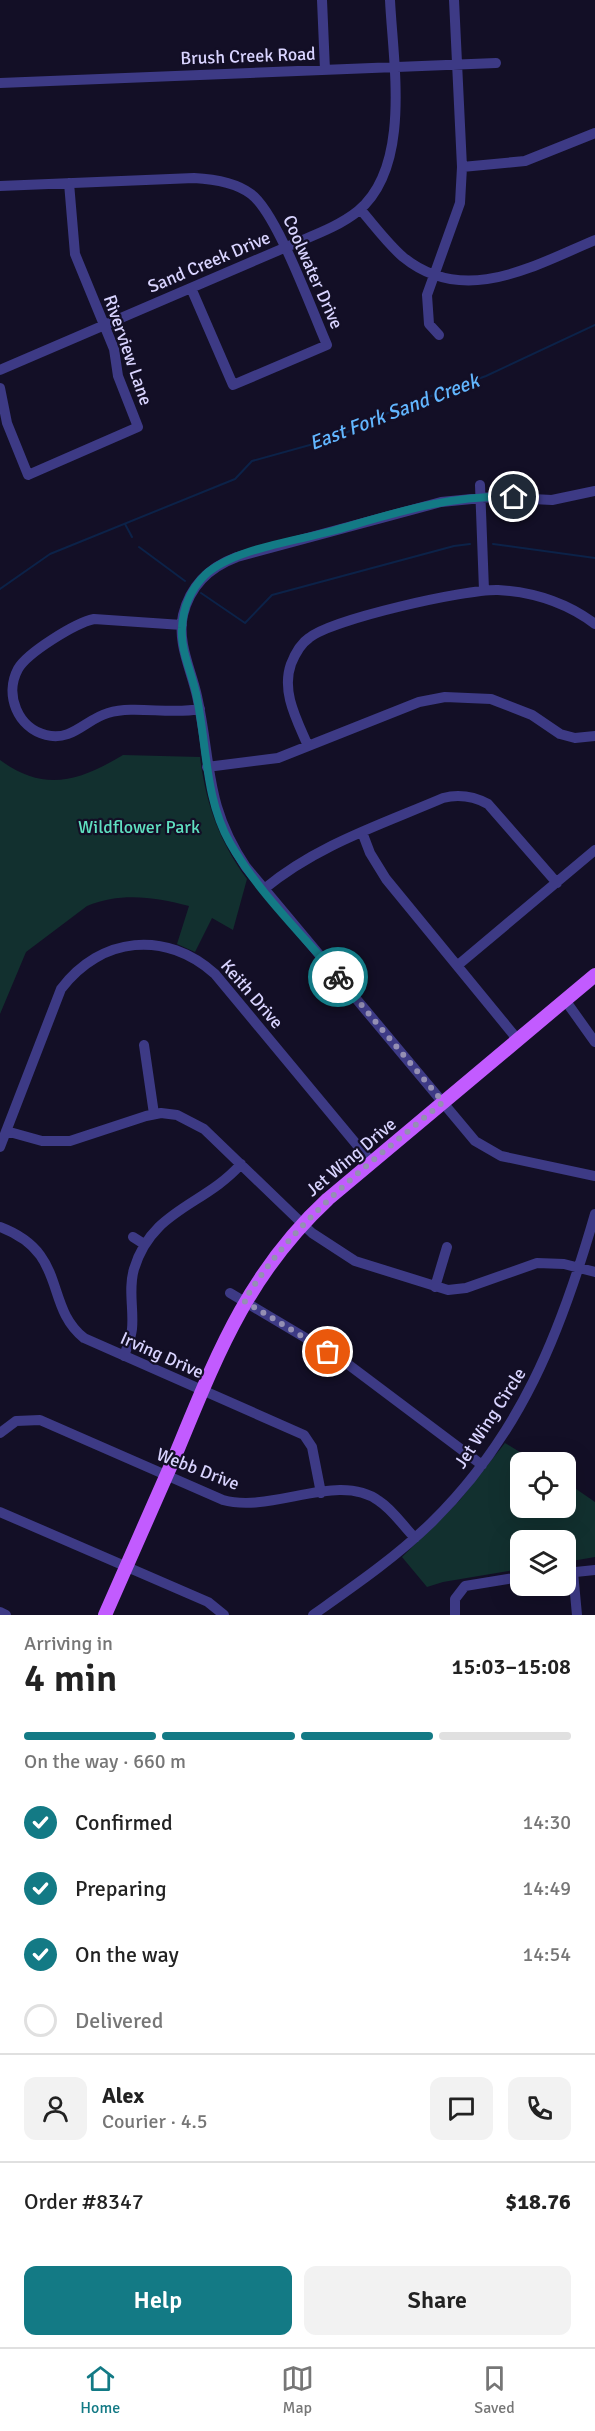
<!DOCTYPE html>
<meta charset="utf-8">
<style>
:root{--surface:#fff;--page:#f2f2f2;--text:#222;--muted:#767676;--line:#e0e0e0;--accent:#137a85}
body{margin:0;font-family:Signika,sans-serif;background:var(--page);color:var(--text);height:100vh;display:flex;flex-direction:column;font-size:22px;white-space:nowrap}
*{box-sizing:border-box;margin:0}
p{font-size:20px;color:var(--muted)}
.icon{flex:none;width:33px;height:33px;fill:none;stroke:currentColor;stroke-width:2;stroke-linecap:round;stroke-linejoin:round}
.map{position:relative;height:1615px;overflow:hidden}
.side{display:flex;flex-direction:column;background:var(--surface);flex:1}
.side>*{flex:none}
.fabs{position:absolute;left:510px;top:1452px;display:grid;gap:12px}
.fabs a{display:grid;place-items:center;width:66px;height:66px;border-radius:12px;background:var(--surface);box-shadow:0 6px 24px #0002;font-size:30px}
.pin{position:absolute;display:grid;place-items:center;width:51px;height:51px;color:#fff;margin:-26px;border:3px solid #fff;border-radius:50%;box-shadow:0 2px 6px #0007}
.courier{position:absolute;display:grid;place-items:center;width:60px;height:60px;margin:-30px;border:4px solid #137a85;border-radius:50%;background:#fff;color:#222;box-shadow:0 2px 8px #0007}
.head em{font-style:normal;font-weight:600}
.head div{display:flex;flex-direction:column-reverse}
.head{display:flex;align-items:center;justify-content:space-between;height:102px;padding:0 24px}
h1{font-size:39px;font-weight:600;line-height:45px}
.bar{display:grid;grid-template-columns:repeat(4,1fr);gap:9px 6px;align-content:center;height:72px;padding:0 24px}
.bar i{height:8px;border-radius:4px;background:var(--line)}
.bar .selected{background:var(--accent)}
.bar p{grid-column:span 4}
.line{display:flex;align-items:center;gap:15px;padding:0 24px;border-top:2px solid var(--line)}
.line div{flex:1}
.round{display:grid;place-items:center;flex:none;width:63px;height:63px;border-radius:12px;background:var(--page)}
ol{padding:0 24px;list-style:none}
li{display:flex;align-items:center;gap:18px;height:66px}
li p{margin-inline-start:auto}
li .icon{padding:6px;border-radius:50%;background:var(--accent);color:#fff;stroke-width:4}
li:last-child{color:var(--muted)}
li i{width:33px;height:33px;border:3px solid var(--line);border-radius:50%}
.primary-button{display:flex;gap:12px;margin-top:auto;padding:12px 24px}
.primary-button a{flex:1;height:69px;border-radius:12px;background:var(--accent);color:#fff;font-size:24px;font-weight:600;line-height:69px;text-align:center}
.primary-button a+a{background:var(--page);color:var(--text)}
.menu{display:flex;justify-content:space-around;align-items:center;height:84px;border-top:2px solid var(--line);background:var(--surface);font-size:16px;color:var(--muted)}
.menu a{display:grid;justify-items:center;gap:3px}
.menu .selected{color:var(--accent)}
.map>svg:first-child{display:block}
.green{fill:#12302f}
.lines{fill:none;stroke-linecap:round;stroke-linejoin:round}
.stream{stroke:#0c2248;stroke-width:2}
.minor{stroke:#3d3a85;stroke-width:10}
.major{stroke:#c25bff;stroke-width:14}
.done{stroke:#948fb3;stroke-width:6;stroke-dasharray:0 10.8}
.route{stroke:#137a85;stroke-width:8}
.labels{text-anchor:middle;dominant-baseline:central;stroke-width:4.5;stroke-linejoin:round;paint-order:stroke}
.street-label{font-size:18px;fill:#d9d4ff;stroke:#130f26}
.park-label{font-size:18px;fill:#5fe0c0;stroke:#130f26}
.water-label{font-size:20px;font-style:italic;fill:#62b6ff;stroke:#130f26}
</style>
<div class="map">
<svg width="595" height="1615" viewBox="0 0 595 1615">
<rect width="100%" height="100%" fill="#130f26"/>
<path class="green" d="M123 755 200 757C206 804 219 841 247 879L233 930 212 918 195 952 177 944 189 906C155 897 121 892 87 906L26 952 0 1014V760C45 793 79 781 123 755Z
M505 1443 536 1462H520V1508H566V1482L595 1502V1557L566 1562V1540H520V1569L443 1582 427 1587 402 1557 459 1501Z"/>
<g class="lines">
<path class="stream" d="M125 524 132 537
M493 544 595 558
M139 547 185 581
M0 589 50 554 235 479 252 461 335 438 398 408 486 376 595 325
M201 593 245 623 272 595 454 546 470 544"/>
<path class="minor" d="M322 0 325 70
M454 0 462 167 525 161 595 133
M0 83 496 63
M0 186 194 178C214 179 235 182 251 194 277 213 312 311 327 345L233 385 191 288
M360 209C374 225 387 243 403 257 464 307 533 266 595 240
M439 335 429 324 427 295 460 203 462 167
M0 370 284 248C308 237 337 228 358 211 412 166 393 63 390 0
M0 388 7 423 28 475 138 427 118 376 114 349 75 254 69 183
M480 485 484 590
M595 491 552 500 492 497 441 502 237 557C210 567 190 586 183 615 177 643 191 669 197 696 212 764 204 804 246 867L475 1141 501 1156 595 1176
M182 625 94 619C75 623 27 653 18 669 4 695 18 728 46 735 72 742 86 719 108 713 135 705 170 715 200 709
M308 746C297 720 281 692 291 664 295 654 300 644 309 638 332 619 466 589 498 590 533 592 567 603 595 624
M207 767 278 758 419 702 445 697 491 699 532 715 560 734 575 738 595 736
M362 832 370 853 386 879 518 1040
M264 889C317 845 380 825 443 798 459 794 473 796 488 804L557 883
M458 965 595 850
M565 1000 595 1042
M144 1045 154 1114
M6 1131 42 1141H70L146 1116 161 1113 177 1115 204 1129 312 1233 355 1261 448 1290 466 1288 537 1263 564 1264 595 1272
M0 1147 61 989C101 936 166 930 215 974L372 1163
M0 1227C69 1253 43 1305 84 1338L304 1435 312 1447 321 1493
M133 1237 144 1244
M435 1287 447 1247
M230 1293 341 1359 482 1465
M124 1356C127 1347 131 1338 132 1329 134 1309 128 1289 134 1269 152 1209 204 1206 241 1164
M0 1433 16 1421 40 1420 223 1500C272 1514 338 1471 379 1501 393 1510 403 1526 415 1538
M0 1512 208 1602 224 1615
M573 1572 577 1615
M566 1573 595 1570
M0 1612 6 1615
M313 1615C354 1586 395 1558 431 1523 521 1435 561 1332 595 1214
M455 1615V1599L465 1586 520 1577"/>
<path class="major" d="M105 1615C128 1562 152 1509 175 1456 216 1357 247 1274 328 1199L595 975"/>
</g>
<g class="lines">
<path class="done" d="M328 1352 244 1301C294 1219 371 1163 443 1102L338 977"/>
<path class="route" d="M338 977C302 934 258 892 230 843 205 799 207 747 197 698 193 675 180 651 182 628 183 608 191 589 205 575 233 549 295 541 332 531 392 514 451 494 514 497"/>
</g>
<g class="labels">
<g class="street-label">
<text transform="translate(248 56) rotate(-2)">Brush Creek Road</text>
<text transform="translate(209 262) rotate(-23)">Sand Creek Drive</text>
<text transform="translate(313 272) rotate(66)">Coolwater Drive</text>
<text transform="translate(128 350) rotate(71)">Riverview Lane</text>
<text transform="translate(252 994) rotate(49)">Keith Drive</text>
<text transform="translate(351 1157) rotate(-40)">Jet Wing Drive</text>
<text transform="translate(162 1355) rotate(24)">Irving Drive</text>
<text transform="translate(490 1418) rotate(-57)">Jet Wing Circle</text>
<text transform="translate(198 1469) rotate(21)">Webb Drive</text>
</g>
<g class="park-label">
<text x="139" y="827">Wildflower Park</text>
</g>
<g class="water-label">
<text transform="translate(394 412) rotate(-21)">East Fork Sand Creek</text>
</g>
</g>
</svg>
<div class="fabs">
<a><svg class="icon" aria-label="locate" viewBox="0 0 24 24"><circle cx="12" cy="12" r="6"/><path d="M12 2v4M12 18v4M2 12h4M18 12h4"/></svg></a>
<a><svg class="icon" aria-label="layers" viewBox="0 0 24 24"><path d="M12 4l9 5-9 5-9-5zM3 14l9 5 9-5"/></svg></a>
</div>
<div class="pin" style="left:328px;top:1352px;background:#ea580c"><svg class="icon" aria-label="bag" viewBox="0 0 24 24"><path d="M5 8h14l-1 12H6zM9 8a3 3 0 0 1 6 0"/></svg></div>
<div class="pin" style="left:514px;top:497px;background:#1f2937"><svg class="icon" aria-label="home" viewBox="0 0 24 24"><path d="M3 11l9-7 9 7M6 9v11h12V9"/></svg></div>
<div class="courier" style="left:338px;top:977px"><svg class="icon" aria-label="bike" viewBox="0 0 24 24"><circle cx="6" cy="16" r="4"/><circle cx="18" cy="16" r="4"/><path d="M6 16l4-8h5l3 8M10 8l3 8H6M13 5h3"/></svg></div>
</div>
<section class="side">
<div class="head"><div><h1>4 min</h1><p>Arriving in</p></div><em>15:03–15:08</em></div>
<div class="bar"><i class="selected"></i><i class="selected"></i><i class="selected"></i><i></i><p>On the way · 660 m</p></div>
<ol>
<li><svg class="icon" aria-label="check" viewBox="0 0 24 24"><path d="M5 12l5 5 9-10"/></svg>Confirmed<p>14:30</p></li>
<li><svg class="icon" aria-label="check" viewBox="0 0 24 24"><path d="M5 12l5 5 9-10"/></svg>Preparing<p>14:49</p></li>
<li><svg class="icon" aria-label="check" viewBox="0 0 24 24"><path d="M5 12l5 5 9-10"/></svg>On the way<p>14:54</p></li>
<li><i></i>Delivered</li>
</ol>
<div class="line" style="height:108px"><a class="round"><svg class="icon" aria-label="person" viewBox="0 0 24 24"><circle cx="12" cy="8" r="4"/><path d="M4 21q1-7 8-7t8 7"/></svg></a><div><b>Alex</b><p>Courier · 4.5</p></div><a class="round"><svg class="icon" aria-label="chat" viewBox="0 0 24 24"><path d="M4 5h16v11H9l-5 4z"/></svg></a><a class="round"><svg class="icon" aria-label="phone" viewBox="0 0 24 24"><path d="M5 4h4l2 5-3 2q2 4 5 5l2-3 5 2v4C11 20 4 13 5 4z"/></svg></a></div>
<div class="line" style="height:78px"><div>Order #8347</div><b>$18.76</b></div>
<div class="primary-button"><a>Help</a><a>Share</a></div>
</section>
<nav class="menu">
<a class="selected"><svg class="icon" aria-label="home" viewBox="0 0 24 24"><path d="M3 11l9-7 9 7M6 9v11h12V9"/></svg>Home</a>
<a><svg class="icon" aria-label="map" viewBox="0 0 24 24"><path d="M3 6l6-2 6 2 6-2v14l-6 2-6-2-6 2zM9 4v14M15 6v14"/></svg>Map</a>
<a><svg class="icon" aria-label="saved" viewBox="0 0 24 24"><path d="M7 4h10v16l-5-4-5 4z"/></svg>Saved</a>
</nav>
